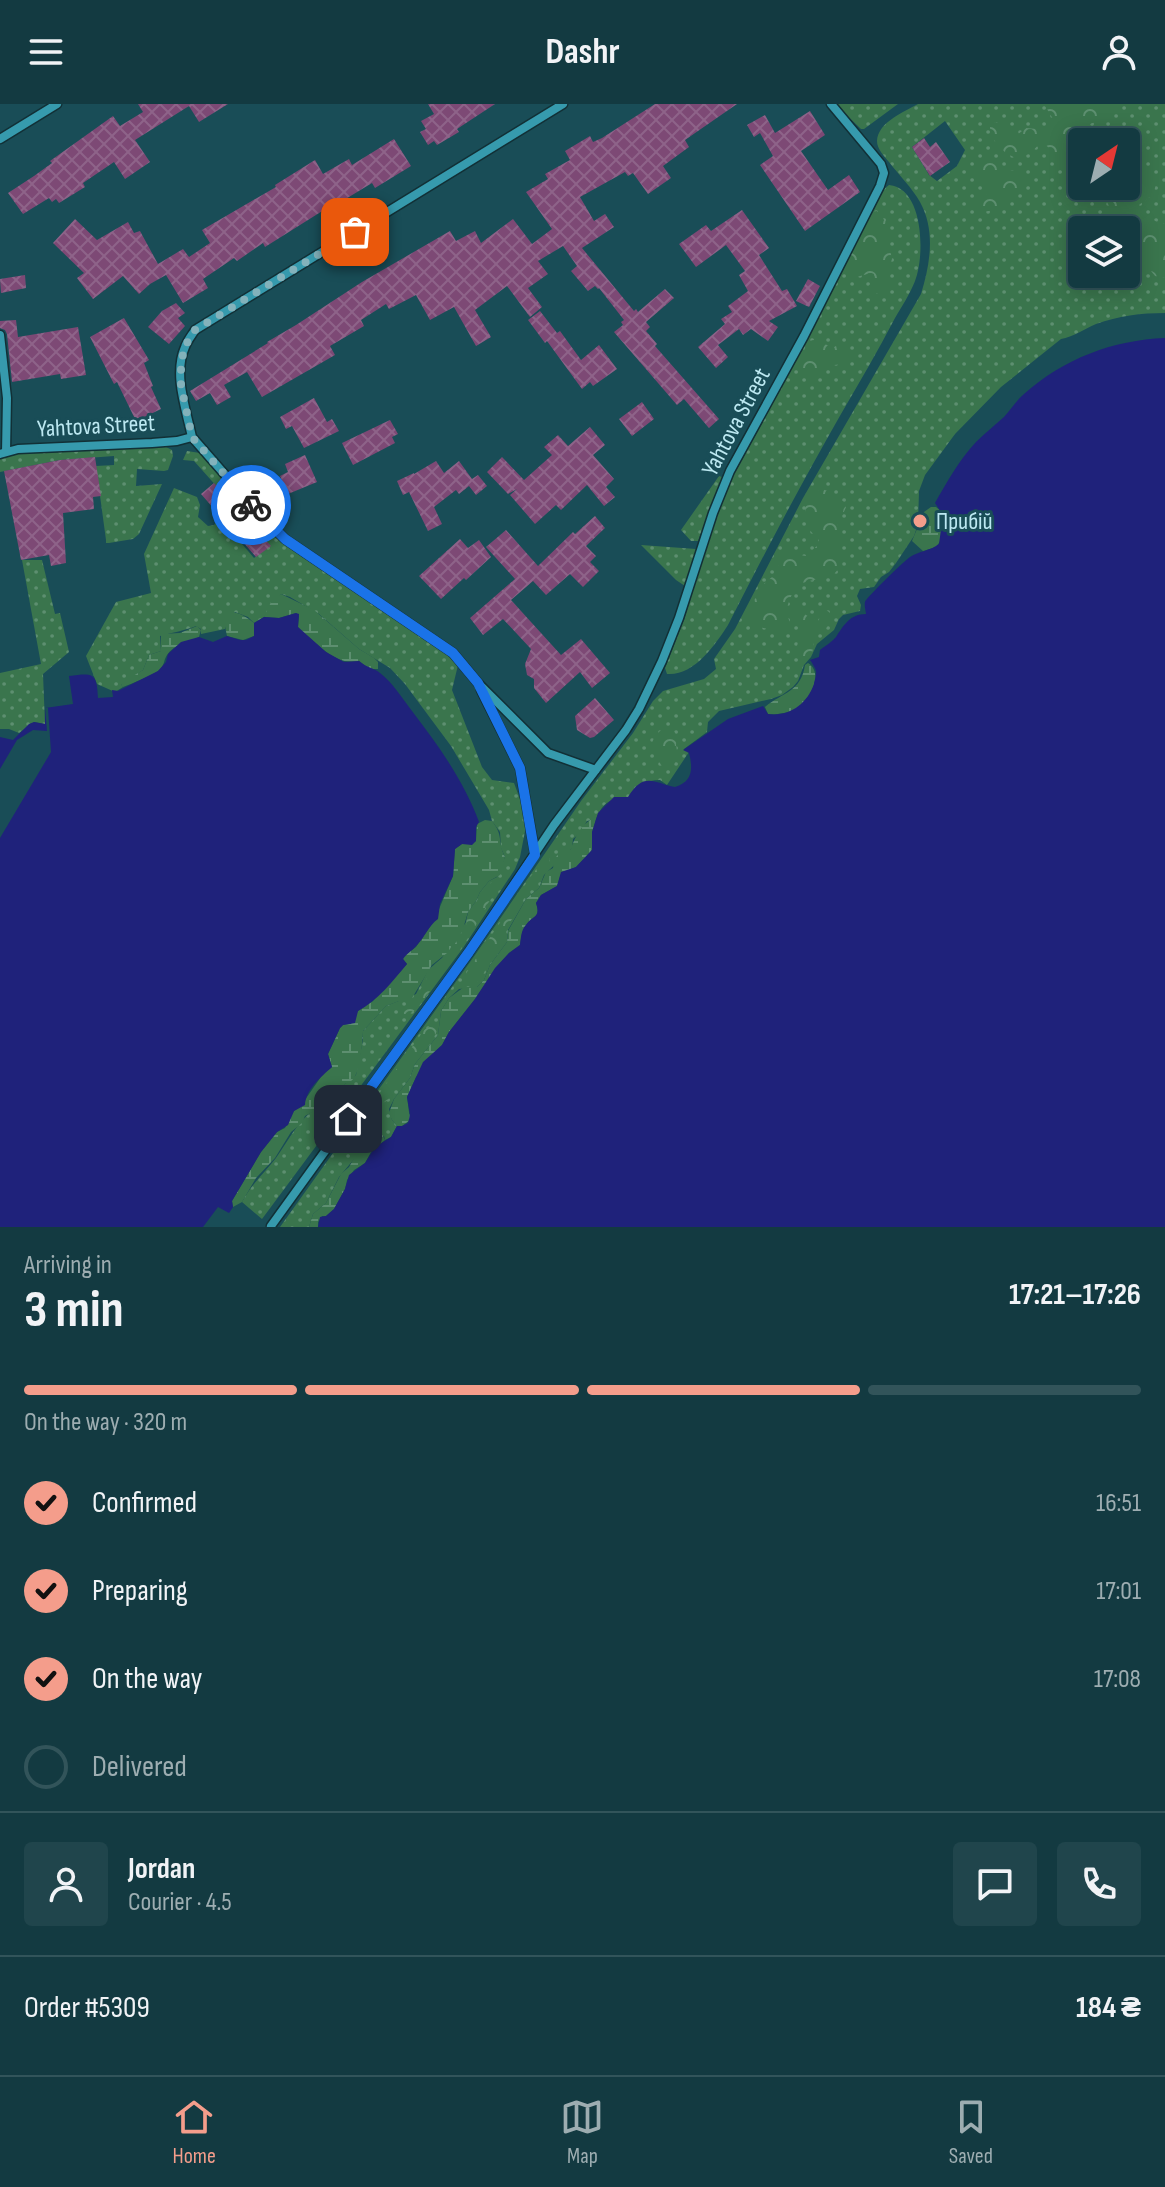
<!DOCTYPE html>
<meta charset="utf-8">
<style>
:root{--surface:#133a41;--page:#20454c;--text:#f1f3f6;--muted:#9dadb1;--line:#32545a;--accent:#f49d8b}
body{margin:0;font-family:"Sofia Sans Condensed",sans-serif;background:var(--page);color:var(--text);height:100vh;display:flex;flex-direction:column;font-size:30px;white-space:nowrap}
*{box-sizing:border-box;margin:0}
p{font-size:26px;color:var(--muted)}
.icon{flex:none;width:44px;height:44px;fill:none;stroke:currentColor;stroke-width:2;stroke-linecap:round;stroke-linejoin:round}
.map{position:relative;height:1123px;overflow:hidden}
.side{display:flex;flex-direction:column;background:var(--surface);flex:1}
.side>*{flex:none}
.needle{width:52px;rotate:35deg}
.fabs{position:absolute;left:1068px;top:24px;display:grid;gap:16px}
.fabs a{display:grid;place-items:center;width:72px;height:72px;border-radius:8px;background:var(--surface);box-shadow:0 4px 20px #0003,0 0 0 2px var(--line);font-size:40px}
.pin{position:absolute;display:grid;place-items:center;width:68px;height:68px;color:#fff;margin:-34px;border-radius:16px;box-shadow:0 4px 12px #0006}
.courier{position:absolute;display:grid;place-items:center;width:80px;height:80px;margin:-40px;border:6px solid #1a73e8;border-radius:50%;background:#fff;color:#222;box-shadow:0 2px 10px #0007}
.summary em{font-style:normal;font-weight:700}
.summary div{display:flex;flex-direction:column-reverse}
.summary{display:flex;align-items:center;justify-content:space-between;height:136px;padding:0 24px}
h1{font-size:52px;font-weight:700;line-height:60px}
.bar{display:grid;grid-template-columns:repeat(4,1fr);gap:12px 8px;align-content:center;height:96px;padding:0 24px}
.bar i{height:10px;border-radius:6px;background:var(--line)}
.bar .current{background:var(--accent)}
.bar p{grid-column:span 4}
.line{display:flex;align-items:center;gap:20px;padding:0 24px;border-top:2px solid var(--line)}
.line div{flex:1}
.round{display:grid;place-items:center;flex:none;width:84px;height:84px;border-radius:8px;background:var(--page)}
ol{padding:0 24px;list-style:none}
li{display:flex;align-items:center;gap:24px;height:88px}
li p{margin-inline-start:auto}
li .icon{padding:8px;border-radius:50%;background:var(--accent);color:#111;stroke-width:4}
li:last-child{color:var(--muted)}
li i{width:44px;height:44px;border:4px solid var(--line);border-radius:50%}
header{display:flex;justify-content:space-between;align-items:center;height:104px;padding:0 24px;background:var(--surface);font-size:36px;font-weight:700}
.dock{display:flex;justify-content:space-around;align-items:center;height:112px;border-top:2px solid var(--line);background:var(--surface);font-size:22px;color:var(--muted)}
.dock a{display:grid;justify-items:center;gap:4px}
.dock .current{color:var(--accent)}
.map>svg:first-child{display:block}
.green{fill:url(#green-dots);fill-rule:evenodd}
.forest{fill:url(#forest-crowns)}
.wetland{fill:url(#wetland-marsh)}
.water{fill:#1f227b}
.pier{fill:#194d57}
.building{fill:url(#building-cross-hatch)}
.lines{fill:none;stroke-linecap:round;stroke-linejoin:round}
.minor-casing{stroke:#123036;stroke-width:11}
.minor{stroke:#369aad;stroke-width:8}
.done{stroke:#83b2bb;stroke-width:8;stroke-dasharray:0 14.4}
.route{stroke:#1a73e8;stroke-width:10}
.poi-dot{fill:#f49d8b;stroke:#194d57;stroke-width:3}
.labels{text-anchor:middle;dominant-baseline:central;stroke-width:6;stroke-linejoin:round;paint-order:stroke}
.street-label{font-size:24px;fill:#bce8f1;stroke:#194d57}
.poi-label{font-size:24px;fill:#bce8f1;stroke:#194d57;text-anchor:start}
</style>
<header><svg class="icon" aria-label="menu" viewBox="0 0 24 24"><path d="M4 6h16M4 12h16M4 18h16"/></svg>Dashr<svg class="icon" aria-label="person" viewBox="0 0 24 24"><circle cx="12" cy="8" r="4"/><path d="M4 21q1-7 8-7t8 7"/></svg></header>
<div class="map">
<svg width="1165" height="1123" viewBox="0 0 1165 1123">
<defs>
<pattern id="green-dots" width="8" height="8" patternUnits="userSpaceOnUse" patternTransform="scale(2)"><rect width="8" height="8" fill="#3a754d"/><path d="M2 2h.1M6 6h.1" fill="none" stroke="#5d8f70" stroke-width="1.8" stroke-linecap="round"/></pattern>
<pattern id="forest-crowns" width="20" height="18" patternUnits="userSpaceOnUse" patternTransform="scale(2)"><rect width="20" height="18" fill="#3a754d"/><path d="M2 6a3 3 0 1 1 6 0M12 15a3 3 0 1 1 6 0" fill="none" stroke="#5d8f70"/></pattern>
<pattern id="wetland-marsh" width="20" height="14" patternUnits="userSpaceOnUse" patternTransform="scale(2)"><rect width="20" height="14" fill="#3a754d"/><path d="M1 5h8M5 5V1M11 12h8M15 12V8" fill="none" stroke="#5d8f70"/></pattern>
<pattern id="building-cross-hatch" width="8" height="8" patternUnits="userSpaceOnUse" patternTransform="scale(2)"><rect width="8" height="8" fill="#7d4975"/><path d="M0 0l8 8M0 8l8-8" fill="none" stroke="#8e6389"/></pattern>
</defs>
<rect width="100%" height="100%" fill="#194d57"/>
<path class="green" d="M835 0H898L864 25H861Z
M918 0H1165V209C1141 209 1118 212 1096 220 1084 225 1073 233 1061 235L1001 283 955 330 925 371 919 387 918 420 914 432 896 459 889 468 881 473 874 483 860 485 857 492 861 501 860 507 843 511 839 515 834 526 817 540 811 553 804 561 798 577 793 583 782 591 771 595 719 607 708 618 707 628 684 645 689 648 667 681 660 676C646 676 635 681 629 693 611 694 603 698 596 715L587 717 580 729 573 735 572 744 544 771 539 784 526 795 508 826 507 838 490 861 484 876 477 883 459 885 449 894 441 907 438 931 415 960 410 974 394 995 389 1005 392 1016 397 1022 391 1033 385 1036 384 1032 368 1036 365 1042 339 1073 326 1099 313 1110 309 1123H280L475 851 581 697 633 629 653 597 663 587 704 575 716 565 714 555 735 525 803 394 921 190C930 161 936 127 920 98 912 84 899 71 889 58 884 52 877 45 877 37 878 18 904 8 918 0ZM945 17 965 46 957 62 937 77 929 71 912 43ZM1082 38H1126V82H1082ZM1082 126H1126V170H1082Z
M889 81C924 84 925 152 915 177 910 190 902 202 895 214 878 247 859 279 841 310 801 380 764 450 728 521 715 541 694 572 667 570L665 564 684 516 708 438 730 378 800 249 868 111 884 85Z
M166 343 172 346 173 352 168 366 164 367 137 365 136 382 162 380 139 430 133 435 109 439H106V436L96 362 114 361V352L60 356 0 368V354L18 349Z
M187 347 200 349 205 353 260 418 282 437 302 453 438 543 458 561 452 586 482 663 492 676 514 679 524 706 526 722 520 753 515 765 463 844 262 1115 242 1098C251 1081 264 1069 276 1054 290 1035 305 1001 332 1000L345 980 356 971 363 936V927L386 902 416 890 428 866 442 854 466 818 468 808 476 797 480 788 489 777 497 773 505 753 501 744 500 728 492 717 489 706 476 684 451 642 405 580 390 564 359 545 319 510 290 493 281 490 264 513 254 519 248 513 235 508 225 519V525L201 530V525L196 522C184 527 173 528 160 532L161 547 149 551 143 566 121 581 123 583 115 588 97 580 86 552 116 498 151 489 144 450 174 384 197 393 200 401 198 413 208 422 214 421 220 414 254 454 270 442 194 357 183 356Z
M719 372 722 373 698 437H691L681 426Z
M641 441 696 445 685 482 676 476Z
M22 456H42L55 510 60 509 69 548 43 570 45 620 34 618 19 629 9 625H0V569L41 560Z"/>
<path class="forest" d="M1044 0H1110C1111 8 1110 14 1103 19 1091 16 1084 23 1079 33L1082 42 1076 50 1059 59 1051 58 1049 54 1048 43 1044 40H1039C1032 49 1026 52 1016 54 1003 49 991 37 990 23L995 18 1004 21 1009 34H1013L1026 24 1047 26 1053 15Z
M988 56 991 57 1002 66 1021 67 1026 73 1025 78C1012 87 998 111 980 107L977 99 988 89 989 86 976 71C977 63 980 59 988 56Z
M1126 66C1133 68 1138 67 1145 68 1158 70 1158 85 1150 93 1146 96 1142 98 1139 101 1142 109 1156 120 1165 120V174L1155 172 1151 167 1126 126 1117 118 1106 96 1090 82H1126Z
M877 107 889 122 888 137 892 155 888 167V181L885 186 871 192 867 190 866 185 873 177 874 170 871 169 853 174 843 166 871 108Z
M813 236 820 237 832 244 842 240 848 242 851 250C844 268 831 254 816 270L811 271 800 265C802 257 804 245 807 238Z
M821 385 832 388 835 397H843L846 403C844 409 840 414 838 420 835 434 845 447 839 463 832 480 807 471 796 484 792 489 787 500 787 507 787 517 795 520 785 528L748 521 744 517 746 507 758 491 764 480 781 465 776 458 778 452 784 449 806 452 819 440V436C804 423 801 409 810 391Z
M800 501 806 511 817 517 819 516 820 509 823 504 829 508 832 512 827 523 815 533 812 550 806 555 799 552 796 547 799 534 798 522 792 508 797 502Z
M661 626H673L677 632 676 641 678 653 674 660 661 661C654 647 645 641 661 626Z
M547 752 550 755 549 759 542 769 540 776 529 784 516 811 507 821 504 838 491 854 483 871 475 881 465 877 467 868 531 772Z
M494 776 500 781C498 790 491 793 487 801 468 839 441 871 417 905L409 910H404L403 904 416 893 435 860 446 851 460 833 466 822 467 813 476 799 481 788Z
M432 921 438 925 431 939 413 959 407 976 393 986 388 996 381 1000 377 994 379 990 424 926Z"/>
<path class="wetland" d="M931 403H936L943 409 941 436 936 443 923 447 912 437 924 408Z
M281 490 314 506 359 545 374 554 378 558V565H370L359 557C335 562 320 541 302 528L298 523 299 512 296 509 279 514 264 513 271 498Z
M228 508C238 507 247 513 254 519V532L243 536 227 532 223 513Z
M197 522 201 526 199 533C189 538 174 540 167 551 163 557 165 562 158 567 147 574 135 578 123 583L121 582 123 578 143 566 149 551 161 547V530L180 529Z
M808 559C825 569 809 600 794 606 787 609 775 611 768 610L765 603C783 588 801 588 805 561Z
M592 715H596L592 729V746L576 763 561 770 557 782 541 791 536 799C541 815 533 811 526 821 522 826 521 834 520 841L509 849 496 864 475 895 449 928 442 941 433 950 416 973 407 993 410 1016 402 1022H397L392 1016 389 1009 394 995 410 974 415 960 438 931 441 907 449 894 464 883H477L484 876 490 861 507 838 508 827 526 795 539 784 546 768 553 764C556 747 557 753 571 745 574 734 582 720 592 715Z
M485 716 492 717C504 732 497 737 505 753L500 771 489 777 480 788 476 797 468 808 462 828 447 849 432 861 412 894 405 898 399 897 386 902 363 927C363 935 360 965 355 972 353 977 349 978 345 980L339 994 305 1012 302 1019 291 1028 275 1054 256 1074 242 1098 233 1103 232 1097 261 1048 277 1028 285 1024 294 1007 300 1003 323 970 332 963 328 950 340 924 343 921 351 920 358 907 373 897 407 860 403 855 404 852 416 843 434 817 453 772 455 745 462 740 476 737 477 720Z
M377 1028 382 1030 385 1036 371 1048 365 1059 354 1066 347 1076 345 1085 334 1105 326 1112H322L318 1118V1123H309L313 1110 326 1099 341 1070 349 1063 358 1047 367 1040 370 1030Z"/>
<path class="water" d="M1165 234V1123H318L320 1113 326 1112 334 1105 345 1085 349 1071 365 1059 375 1043 391 1033 397 1022H402L408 1019 410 1011 407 993 423 958 442 941 449 928 475 895 495 864 509 849 520 841C521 834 521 826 526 821 533 811 541 814 536 799L541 791 557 782 561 768 576 763 592 746V728L598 709 614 693H628C644 667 654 679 675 683 693 678 693 664 689 649L683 646 728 615 763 602 768 610C789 613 807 600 814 580 814 578 817 570 816 567 816 565 811 557 810 556L819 553 820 546C825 542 832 538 836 533 844 521 850 510 866 510 866 508 864 501 865 498 866 494 905 456 910 453 919 447 930 447 939 440L943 411 935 399C947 378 959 356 976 338 985 329 995 321 1004 313 1011 305 1016 297 1024 290 1063 255 1113 236 1165 234Z
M296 509 299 510 298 523 326 548 344 558 359 557C367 564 374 564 380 569 393 579 402 594 412 607 438 641 464 677 479 718L476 723V737L472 741 462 740 455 745 453 772 440 800 438 815C429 821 425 833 417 841 412 847 407 849 403 855L407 860C393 877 377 897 358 907L355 919 343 921 340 924 328 950 332 963C321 973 306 985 305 1001L294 1007 288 1021 277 1028 261 1048 232 1097 233 1103 229 1109 218 1103 203 1123H0V633L13 636 29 620 34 618 45 620V604L73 600 69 572C93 569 97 568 98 594L113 593 112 586 118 587 158 567 166 558 168 550 181 538 199 533 213 538 227 532 240 536H246L254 532V519L264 513 279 514Z"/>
<path class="pier" d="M45 604H48L51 648 0 734V665L17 636 33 626 47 627Z"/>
<path class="building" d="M138 0H228L199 18 189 2 135 36 150 58 125 75 114 58 83 79 85 83 59 99 56 95 52 98 49 94 23 110 8 89 34 72 52 59 50 57 113 12 120 22 143 8Z
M428 0H495L457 25 459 28 437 41 434 37 428 41 420 28 426 25 421 17 434 10Z
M655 0H737L685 36 689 43 663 62 671 74 648 90 633 69 628 72 625 68 580 93 594 117 605 110 614 123 582 144 634 207 636 205 638 208 665 185 674 194 646 218 650 223 646 227 657 240 655 242 719 315 709 324 684 295 677 301 614 228 623 221 621 218 624 216 599 184 598 185 595 182 588 187 571 167 577 162 563 142 538 157 548 170 528 184 542 203 530 213 507 182 475 206 491 233 476 242 454 203 430 216 416 191 389 205 386 200 361 216 364 222 330 242 335 251 262 293 247 268 224 281 231 293 217 301 210 289 196 297 190 287 268 239 267 238 296 221 362 178 450 127 456 137 475 127 481 139 513 115 532 140 552 125 526 88 548 75 545 70 570 56 565 47 590 32 593 38 602 34Z
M810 7 825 31 801 47 828 86 849 71 860 88 805 127 760 61 773 52 760 29 754 33 747 21 765 11 775 29Z
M924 34 930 43 936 38 950 58 930 72 912 43Z
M394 35 411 62 375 84 372 79 344 96 343 94 265 143 263 139 237 157 234 154 203 175 208 184 183 199 166 171 150 180 139 190 123 172 93 195 77 174 84 169 53 139 75 115 97 136 128 118 134 129 140 127 158 160 183 145 189 153 210 139 202 126 276 83 275 81 315 56 323 70 349 55 352 61Z
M742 106 769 144 759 151 782 187 787 185 797 202 769 217 778 223 768 237 751 225 743 231 739 225 718 241 728 253 716 264 698 243 725 220 721 215 732 208 728 202 748 187 739 171 745 167 726 141 696 163 679 140 706 121 711 127Z
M25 171 26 184 1 189 0 175Z
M808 175 820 182 809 203 796 197Z
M176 199 185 209 178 214 185 222 169 240 148 223 162 207Z
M540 207 557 229 560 227 581 256 599 241 617 265 593 282 590 278 582 285 547 237 545 239 528 216Z
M124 214 149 256 144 259 153 282 151 283 161 305 136 317 117 278 114 280 90 233Z
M16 216 18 233 78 223 86 271 61 275 60 270 12 278 7 230 5 226 0 224V217Z
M314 294 327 318 332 315 339 327 304 344 292 322 286 325 280 313Z
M642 298 654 315 632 332 619 315Z
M390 316 398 330 392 333 395 339 353 361 342 339Z
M590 323 605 341 593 351 614 375 606 383 615 393 604 402 587 381 561 406 556 401 535 420 510 391 517 385 508 390 487 368 502 353 524 376 552 351 544 343 558 331 568 342Z
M305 351 317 378 288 390 280 372 288 368 285 360Z
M95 353 101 392 93 393 94 405 63 409 66 459 51 462 49 451 21 456 4 367 60 356Z
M436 357 444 369 459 357 472 375 478 371 487 382 476 391 469 382 459 390 456 386 434 403 442 420 428 427 409 388 403 391 397 377 414 369V370Z
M214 379 271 442 256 453 201 390Z
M595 412 605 424 586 442 596 452 590 458 599 467 583 483 570 470 546 491 533 477 511 496 561 551 581 535 610 569 592 584 580 568 546 599 534 584V575L527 571 525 560 531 545 503 515 483 531 470 514 515 475 486 443 506 426 538 462 573 428 575 430Z
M460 435 468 444 479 436 491 453 466 476 464 474 441 495 419 472Z
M595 594 614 616 594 633 590 634 577 626 575 612Z"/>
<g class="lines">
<g class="minor-casing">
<path id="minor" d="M0 35 57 0
M0 231 7 294 6 348
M192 333C186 305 173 270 185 243 187 237 192 231 195 226L563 0
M192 333 263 414 285 435 453 549 478 579 548 649 596 666
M0 350 18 345 152 339 177 337 192 333
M481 586 520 664 535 750
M271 1122 469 848 554 721 626 626 639 605 662 557 679 514 713 409 730 367 804 232 880 82 884 69 881 60 831 0"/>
</g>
<use href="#minor" class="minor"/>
</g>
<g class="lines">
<path class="done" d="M251 401 192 333 181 281V259L185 242 195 226 355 128"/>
<path class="route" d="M251 401 285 435 453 549 478 579 520 664 535 751 469 848 348 1015"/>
</g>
<circle class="poi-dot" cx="920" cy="417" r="8"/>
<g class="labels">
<g class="street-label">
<text transform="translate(736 318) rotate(-62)">Yahtova Street</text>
<text transform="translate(96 322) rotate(-3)">Yahtova Street</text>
</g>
<g class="poi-label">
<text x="936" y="417">Прибій</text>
</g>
</g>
</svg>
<div class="fabs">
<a><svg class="needle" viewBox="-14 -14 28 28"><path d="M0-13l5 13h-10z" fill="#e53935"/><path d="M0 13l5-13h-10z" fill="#9dadb1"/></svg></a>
<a><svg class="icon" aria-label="layers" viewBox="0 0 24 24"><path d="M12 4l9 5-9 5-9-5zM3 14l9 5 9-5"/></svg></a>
</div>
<div class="pin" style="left:355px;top:128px;background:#ea580c"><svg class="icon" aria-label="bag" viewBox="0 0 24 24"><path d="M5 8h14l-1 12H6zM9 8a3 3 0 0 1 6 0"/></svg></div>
<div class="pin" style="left:348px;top:1015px;background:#1f2937"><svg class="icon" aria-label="home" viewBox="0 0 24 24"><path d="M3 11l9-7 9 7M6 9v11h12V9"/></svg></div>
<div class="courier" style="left:251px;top:401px"><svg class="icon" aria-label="bike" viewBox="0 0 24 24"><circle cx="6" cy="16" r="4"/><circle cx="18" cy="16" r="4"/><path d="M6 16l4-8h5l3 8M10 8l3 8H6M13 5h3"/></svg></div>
</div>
<section class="side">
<div class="summary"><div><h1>3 min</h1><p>Arriving in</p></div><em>17:21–17:26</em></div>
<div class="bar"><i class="current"></i><i class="current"></i><i class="current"></i><i></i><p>On the way · 320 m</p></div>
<ol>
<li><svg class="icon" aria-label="check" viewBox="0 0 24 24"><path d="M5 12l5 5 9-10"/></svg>Confirmed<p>16:51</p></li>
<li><svg class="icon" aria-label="check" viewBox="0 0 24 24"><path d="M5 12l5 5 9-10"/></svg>Preparing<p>17:01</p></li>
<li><svg class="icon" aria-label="check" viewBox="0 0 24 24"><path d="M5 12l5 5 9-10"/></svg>On the way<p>17:08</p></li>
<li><i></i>Delivered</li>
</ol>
<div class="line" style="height:144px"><a class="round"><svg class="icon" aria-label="person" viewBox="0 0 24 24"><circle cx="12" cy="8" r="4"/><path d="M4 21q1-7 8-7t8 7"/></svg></a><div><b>Jordan</b><p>Courier · 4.5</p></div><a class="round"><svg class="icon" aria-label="chat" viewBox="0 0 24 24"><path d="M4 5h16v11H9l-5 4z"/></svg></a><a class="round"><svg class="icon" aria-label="phone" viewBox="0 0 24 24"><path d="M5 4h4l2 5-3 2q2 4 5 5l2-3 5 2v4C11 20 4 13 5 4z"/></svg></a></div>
<div class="line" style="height:104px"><div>Order #5309</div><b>184 ₴</b></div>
</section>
<nav class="dock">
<a class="current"><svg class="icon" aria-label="home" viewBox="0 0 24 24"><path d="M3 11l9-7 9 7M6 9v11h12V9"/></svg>Home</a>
<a><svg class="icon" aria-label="map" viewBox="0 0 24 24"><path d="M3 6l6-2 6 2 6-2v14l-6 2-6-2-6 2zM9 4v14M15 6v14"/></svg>Map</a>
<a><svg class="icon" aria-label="saved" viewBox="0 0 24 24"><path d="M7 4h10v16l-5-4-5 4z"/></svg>Saved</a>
</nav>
